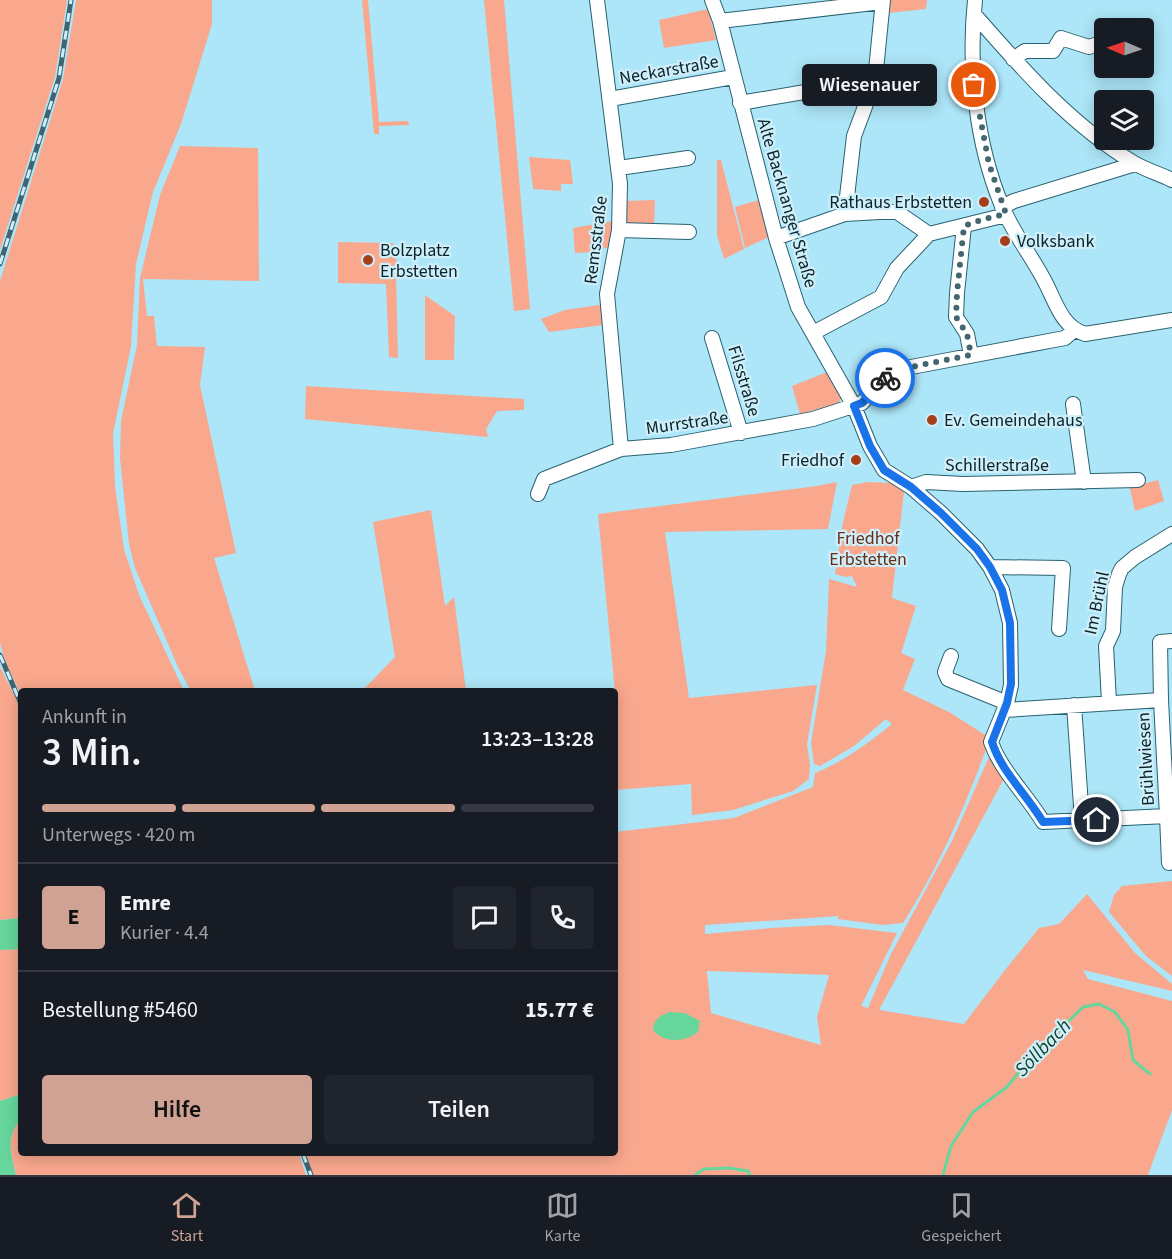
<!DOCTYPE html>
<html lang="de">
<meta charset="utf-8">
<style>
:root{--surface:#171b24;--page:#20242c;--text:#f1f3f6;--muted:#9ea1a6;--line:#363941;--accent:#cfa293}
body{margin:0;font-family:"Source Sans 3",sans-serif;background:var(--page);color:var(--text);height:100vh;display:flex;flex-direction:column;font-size:22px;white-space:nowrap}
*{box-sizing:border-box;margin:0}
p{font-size:20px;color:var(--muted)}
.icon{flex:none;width:33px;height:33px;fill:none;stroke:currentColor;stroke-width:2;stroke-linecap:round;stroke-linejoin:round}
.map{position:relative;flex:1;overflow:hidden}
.details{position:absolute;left:18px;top:688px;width:600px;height:468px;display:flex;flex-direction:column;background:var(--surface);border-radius:6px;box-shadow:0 3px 15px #0003}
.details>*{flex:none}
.needle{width:39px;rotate:272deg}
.buttons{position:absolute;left:1094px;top:18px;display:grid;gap:12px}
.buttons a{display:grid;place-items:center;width:60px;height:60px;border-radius:6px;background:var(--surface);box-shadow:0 3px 15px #0003;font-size:30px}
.pin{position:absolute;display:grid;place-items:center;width:51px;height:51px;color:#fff;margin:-26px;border:3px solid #fff;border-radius:50%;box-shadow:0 2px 6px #0007}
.courier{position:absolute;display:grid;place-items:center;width:60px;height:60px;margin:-30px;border:4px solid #1a73e8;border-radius:50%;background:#fff;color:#222;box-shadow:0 2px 8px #0007}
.bubble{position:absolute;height:42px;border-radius:6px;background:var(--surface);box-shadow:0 3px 15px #0003;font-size:20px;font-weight:600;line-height:42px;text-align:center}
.summary em{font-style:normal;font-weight:600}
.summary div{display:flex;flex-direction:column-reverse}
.summary{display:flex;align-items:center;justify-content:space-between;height:102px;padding:0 24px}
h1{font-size:39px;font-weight:600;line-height:45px}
.bar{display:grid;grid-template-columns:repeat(4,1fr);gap:9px 6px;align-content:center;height:72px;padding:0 24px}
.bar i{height:8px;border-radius:4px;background:var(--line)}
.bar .selected{background:var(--accent)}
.bar p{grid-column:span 4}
.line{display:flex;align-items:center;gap:15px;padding:0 24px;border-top:2px solid var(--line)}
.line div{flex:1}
.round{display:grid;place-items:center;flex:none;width:63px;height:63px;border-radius:6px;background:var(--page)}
.action{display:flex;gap:12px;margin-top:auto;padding:12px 24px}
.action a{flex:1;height:69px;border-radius:6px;background:var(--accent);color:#111;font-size:24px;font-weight:600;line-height:69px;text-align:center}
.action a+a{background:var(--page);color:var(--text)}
.dock{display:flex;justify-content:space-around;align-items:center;height:84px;border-top:2px solid var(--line);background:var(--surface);font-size:16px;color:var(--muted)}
.dock a{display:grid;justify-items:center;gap:3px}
.dock .selected{color:var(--accent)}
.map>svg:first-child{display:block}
.green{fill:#f9a88e;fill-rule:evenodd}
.water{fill:#66d69d}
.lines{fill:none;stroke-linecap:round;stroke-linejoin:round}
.stream{stroke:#66d69d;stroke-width:3}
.minor-casing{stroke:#296271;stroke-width:16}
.minor{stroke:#fff;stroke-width:14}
.rail-casing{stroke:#41646e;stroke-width:5}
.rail{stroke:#ceeffa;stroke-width:3;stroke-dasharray:9;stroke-linecap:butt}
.done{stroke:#436771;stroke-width:6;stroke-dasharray:0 10.8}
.route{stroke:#1a73e8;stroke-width:8}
.poi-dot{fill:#a53f19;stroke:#ceeffa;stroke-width:2}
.labels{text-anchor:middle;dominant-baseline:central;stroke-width:4.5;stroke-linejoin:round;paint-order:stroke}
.street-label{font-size:18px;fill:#0a2228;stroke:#ceeffa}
.poi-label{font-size:18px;fill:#0a2228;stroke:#ceeffa;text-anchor:start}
.park-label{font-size:18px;fill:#6b2b15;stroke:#ceeffa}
.water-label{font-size:20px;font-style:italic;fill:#0f3f28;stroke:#ceeffa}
</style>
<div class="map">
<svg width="1172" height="1175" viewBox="0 0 1172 1175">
<rect width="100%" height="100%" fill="#ade6f8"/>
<path class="green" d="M0 0H67L55 77 0 250Z
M76 0H212V24L181 124 153 192 136 264 131 346 113 434 115 486 124 549 139 595 184 691 21 692V695L5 661 0 643V281L63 79Z
M362 0H368L379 122 408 121 409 125 379 126V134H374Z
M484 0H504L530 309 514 311Z
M889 0H927L926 9 888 13Z
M708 9 716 40 664 48 659 20Z
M180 146 258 148 259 281 143 279 147 316H154L157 346 205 347 200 385 236 553 214 558 255 691H191L179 669 135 568 129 544 120 458 121 421 137 345 140 278 160 195Z
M529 157 570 160 573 184H561V191L533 189Z
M717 160H721L744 249 724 259 717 235Z
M655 200 654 226 624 224 625 201Z
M759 200 769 237 745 248 735 207Z
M613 221 609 247 591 252 575 253 573 228Z
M338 242 393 243 399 273 396 275 398 358 389 357 386 284 338 283Z
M425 295 455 316 454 360H425Z
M599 305 601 306 603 325 549 332 541 319 565 310Z
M827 372 841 398 838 404 800 414 792 386Z
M306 386 524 399V410L497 411 486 429 488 437 305 419Z
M1158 480 1164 501 1135 511 1129 484 1147 483Z
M837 482 828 529 665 532 689 698 817 685 807 744 810 765 809 779 793 791 733 810 692 815 691 784 615 790V692L598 514 817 486Z
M868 482 893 483 904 491 892 598 916 606 901 653 915 659 903 690 949 712 990 738C967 803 940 865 903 923L883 925 838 919V916L705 925V934L771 928 829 925 897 933 861 1006 868 1008 891 954 952 841 989 757 994 758 1006 775 879 1010 964 1024 1005 970 1039 928 1059 924 1087 894 1135 953 1172 984V991L1083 970 1088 979 1172 1001V1110L1148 1175H313L306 1154H615V832L734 818 813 787 815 773C845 761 867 744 892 724L886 719 854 746 820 766 814 764 811 743 826 651 829 579 857 587 852 576 846 577 835 574 843 522 852 485ZM707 971 829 975 817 1017 821 1045 711 1013Z
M431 510 445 606 454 597 466 691H362L395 657 373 522Z
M0 667 21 708V918L0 920Z
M1172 881V976L1146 956 1109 912 1114 895 1122 886Z
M21 949V1094L0 1101V950Z
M21 1120V1154H299L306 1175H16C11 1156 5 1135 21 1120Z"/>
<path class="water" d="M21 918V949L0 950V920Z
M669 1012 685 1013 700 1021 698 1032C685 1042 665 1044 653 1030 654 1019 660 1016 669 1012Z
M21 1094V1120C5 1135 11 1156 16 1175H0V1101Z"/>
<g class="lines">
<path class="stream" d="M695 1175 704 1169 729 1168 748 1171 750 1175
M943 1175 951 1146 973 1112 1007 1087 1027 1062 1083 1007 1099 1004 1115 1012 1128 1030 1133 1060 1150 1074"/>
<g class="minor-casing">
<path id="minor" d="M597 0 620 184 619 230 607 294 621 449
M712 0 720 21 776 238 798 307 854 406 870 446 884 470 911 487 941 513 977 549 990 567 1002 590 1010 623 1011 685 1007 703 991 742C1001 771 1027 795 1043 822L1167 816 1161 700 1005 710
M975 0C968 66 976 144 1002 206 1012 231 1030 254 1043 278 1055 299 1060 326 1085 334L1172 320
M974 14C1022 69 1071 125 1134 163 1146 170 1160 174 1172 180
M720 21 882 2
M1129 28 1130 27
M1013 59 1025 51H1053L1061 38 1089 47 1104 42
M610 99 733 77
M740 103 875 80
M619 168 688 158
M1002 207 1014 201 1135 164
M845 214 854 136 875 80 883 0
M964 226 957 293 956 317 967 334 971 355
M619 230 689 232
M776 238 845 214 880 212H897L929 234
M813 333 881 297 897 268 929 234 1006 215
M712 338 741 433
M1073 404 1084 482
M911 487 926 482 963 484 1138 480
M538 494 544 479 621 449 671 445 813 419 862 403 887 377 906 368 1065 338 1074 330
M990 567 1063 568 1059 629
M951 656 945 672 948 679 1007 703
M1161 700 1160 642 1172 641
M1109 702 1106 646 1113 631 1115 587 1119 574 1122 568 1135 557 1172 534
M1074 705 1082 820
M1167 816 1169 863"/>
</g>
<use href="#minor" class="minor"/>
<g class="rail-casing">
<path id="rail" d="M0 264 59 78 71 0
M0 655 21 704
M303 1154 311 1175"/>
</g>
<use href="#rail" class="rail"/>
</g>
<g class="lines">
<path class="done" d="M885 378 906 368 971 355 967 334 956 317 957 293 964 226 984 219 1006 214 989 164 974 85"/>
<path class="route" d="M885 378 862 403 854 406 870 446 884 470 911 487 941 513 977 549 990 567 1002 590 1010 623 1011 684 1007 703 992 742C1001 771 1027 795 1043 822L1097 820"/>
</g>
<g class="poi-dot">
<circle cx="984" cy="202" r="6"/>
<circle cx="1005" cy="241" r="6"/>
<circle cx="368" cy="260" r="6"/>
<circle cx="932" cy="420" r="6"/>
<circle cx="856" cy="460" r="6"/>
</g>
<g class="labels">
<g class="street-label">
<text transform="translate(669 70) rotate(-10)">Neckarstraße</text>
<text transform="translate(787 203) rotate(74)">Alte Backnanger Straße</text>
<text transform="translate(596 240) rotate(-83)">Remsstraße</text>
<text transform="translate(744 381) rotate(73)">Filsstraße</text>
<text transform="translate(687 423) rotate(-8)">Murrstraße</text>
<text x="997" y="465">Schillerstraße</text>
<text transform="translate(1097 603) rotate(-78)">Im Brühl</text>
<text transform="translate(1146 759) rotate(-93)">Brühlwiesen</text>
</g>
<g class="poi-label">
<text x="972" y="202" text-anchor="end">Rathaus Erbstetten</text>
<text x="1017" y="241">Volksbank</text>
<text x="380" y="250">Bolzplatz<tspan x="380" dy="21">Erbstetten</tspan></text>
<text x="944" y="420">Ev. Gemeindehaus</text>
<text x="844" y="460" text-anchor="end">Friedhof</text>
</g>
<g class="park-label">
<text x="868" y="538">Friedhof<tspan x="868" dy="21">Erbstetten</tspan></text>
</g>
<g class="water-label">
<text transform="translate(1043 1048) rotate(-46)">Söllbach</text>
</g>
</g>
</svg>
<div class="buttons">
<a><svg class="needle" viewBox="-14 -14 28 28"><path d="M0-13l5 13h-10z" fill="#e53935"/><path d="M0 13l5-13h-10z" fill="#9ea1a6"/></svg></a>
<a><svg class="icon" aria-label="layers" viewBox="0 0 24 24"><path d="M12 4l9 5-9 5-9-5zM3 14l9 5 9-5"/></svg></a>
</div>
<div class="pin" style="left:974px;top:85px;background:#ea580c"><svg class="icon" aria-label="bag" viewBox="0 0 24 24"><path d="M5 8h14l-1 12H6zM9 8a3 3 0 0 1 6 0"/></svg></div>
<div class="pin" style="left:1097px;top:820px;background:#1f2937"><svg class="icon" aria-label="home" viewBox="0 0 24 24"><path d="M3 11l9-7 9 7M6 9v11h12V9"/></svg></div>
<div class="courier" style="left:885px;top:378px"><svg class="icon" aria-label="bike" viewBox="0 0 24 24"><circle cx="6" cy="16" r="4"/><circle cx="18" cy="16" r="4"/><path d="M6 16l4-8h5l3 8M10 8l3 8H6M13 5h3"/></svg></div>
<div class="bubble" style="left:802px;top:64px;width:135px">Wiesenauer</div>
<section class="details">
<div class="summary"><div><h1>3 Min.</h1><p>Ankunft in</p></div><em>13:23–13:28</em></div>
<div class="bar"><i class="selected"></i><i class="selected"></i><i class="selected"></i><i></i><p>Unterwegs · 420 m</p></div>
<div class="line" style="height:108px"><b class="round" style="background:var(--accent);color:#111">E</b><div><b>Emre</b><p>Kurier · 4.4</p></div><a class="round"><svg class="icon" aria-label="chat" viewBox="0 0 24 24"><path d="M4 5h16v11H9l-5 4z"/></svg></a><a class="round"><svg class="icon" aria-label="phone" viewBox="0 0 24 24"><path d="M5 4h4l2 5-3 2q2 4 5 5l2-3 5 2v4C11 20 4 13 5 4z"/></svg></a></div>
<div class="line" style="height:78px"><div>Bestellung #5460</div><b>15.77 €</b></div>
<div class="action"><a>Hilfe</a><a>Teilen</a></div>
</section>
</div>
<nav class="dock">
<a class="selected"><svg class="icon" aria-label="home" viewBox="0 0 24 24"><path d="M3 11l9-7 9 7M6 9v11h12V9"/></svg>Start</a>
<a><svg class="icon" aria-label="map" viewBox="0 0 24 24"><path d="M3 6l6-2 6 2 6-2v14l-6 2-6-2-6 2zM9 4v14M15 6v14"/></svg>Karte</a>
<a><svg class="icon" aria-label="saved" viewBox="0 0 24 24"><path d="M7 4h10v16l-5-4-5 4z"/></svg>Gespeichert</a>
</nav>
